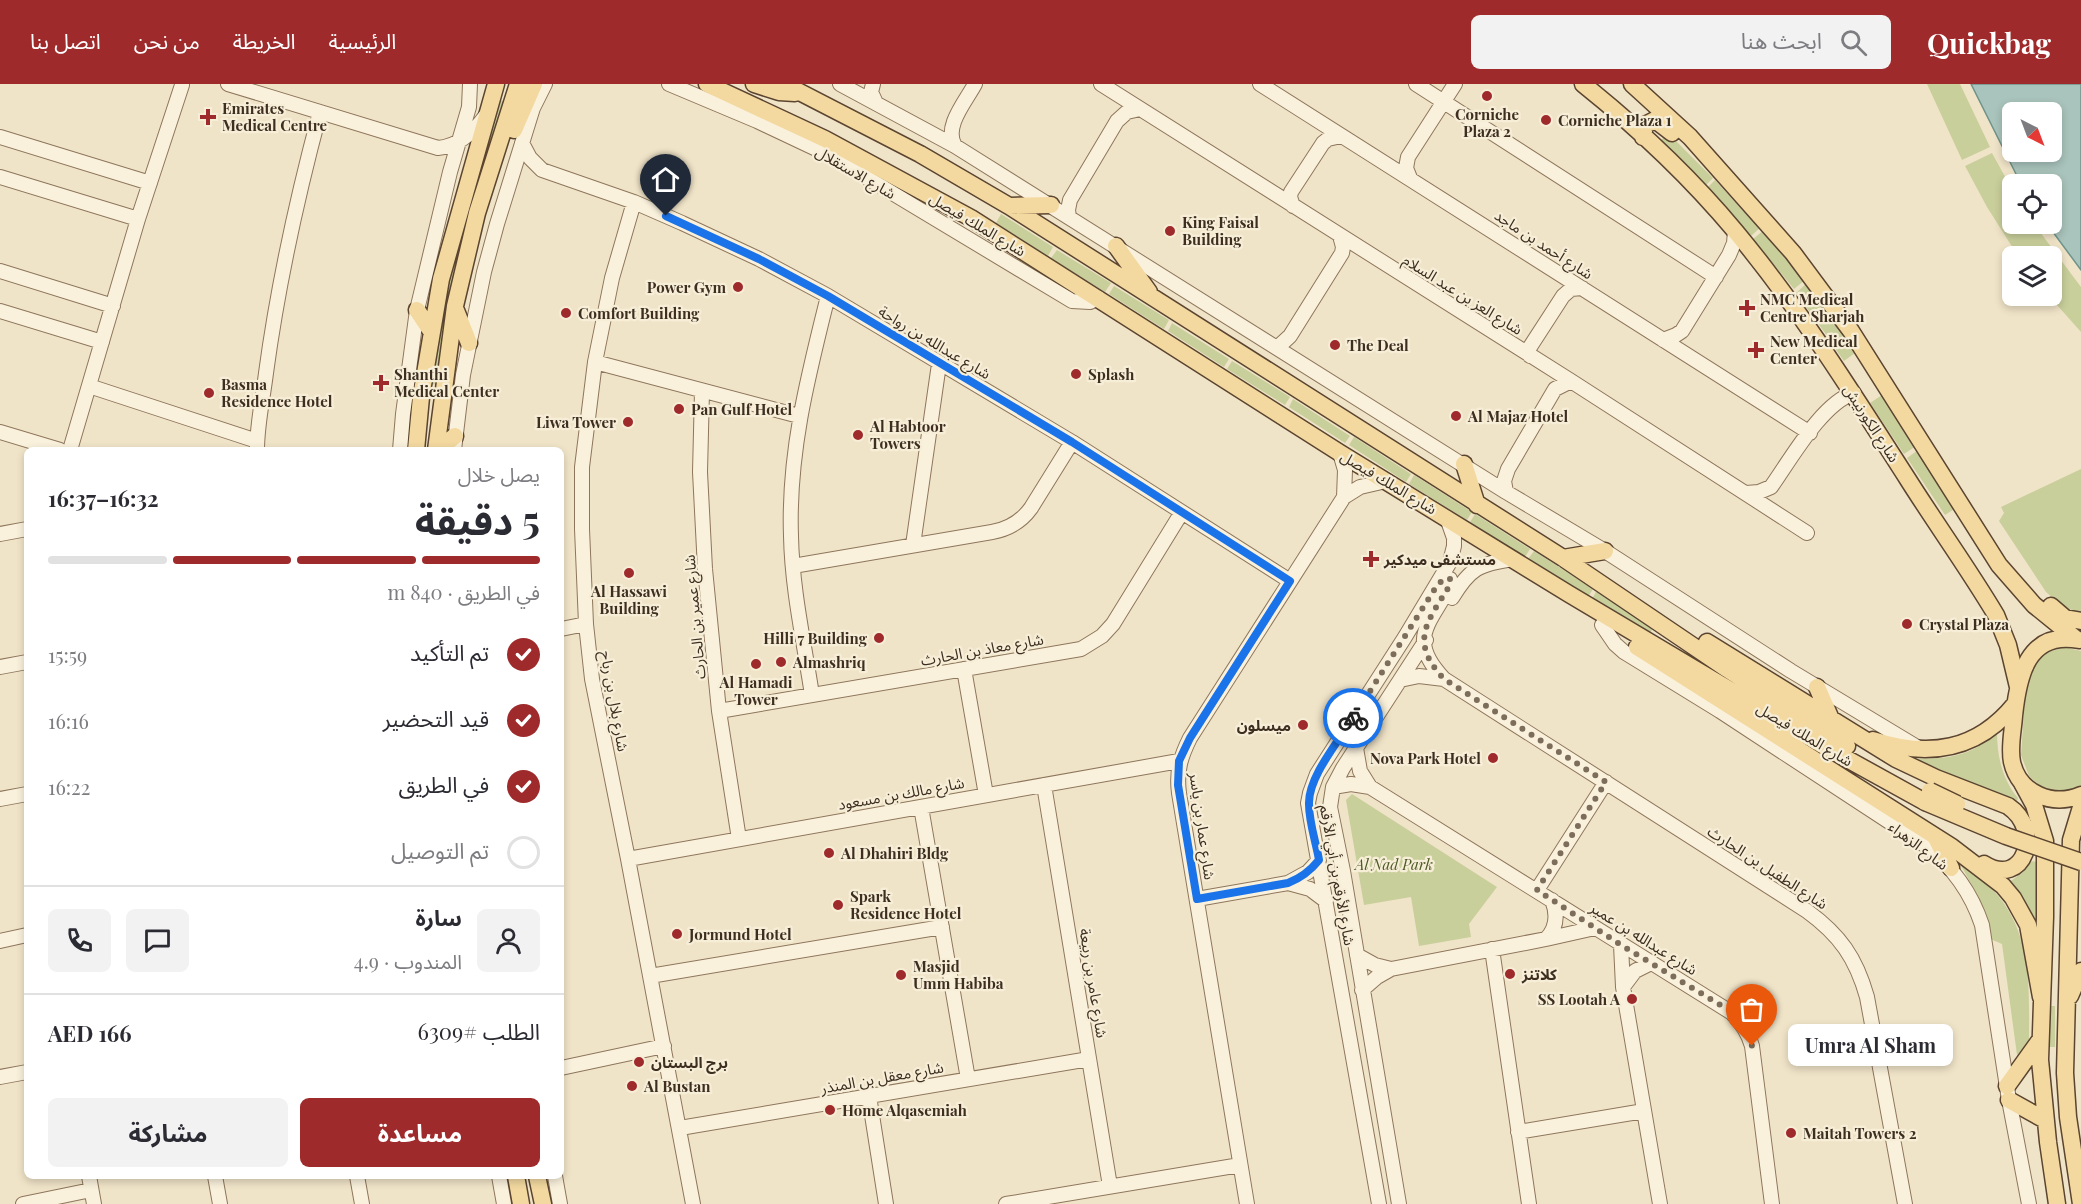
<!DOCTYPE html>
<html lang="ar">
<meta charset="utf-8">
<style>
:root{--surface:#fff;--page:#f2f2f3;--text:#2b2b33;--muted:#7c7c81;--line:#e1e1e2;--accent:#9e2a2b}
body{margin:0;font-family:"Playfair Display","Noto Sans Arabic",serif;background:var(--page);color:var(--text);direction:rtl;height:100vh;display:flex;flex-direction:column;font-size:22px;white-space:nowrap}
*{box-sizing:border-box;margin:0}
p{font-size:20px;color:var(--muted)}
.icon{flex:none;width:33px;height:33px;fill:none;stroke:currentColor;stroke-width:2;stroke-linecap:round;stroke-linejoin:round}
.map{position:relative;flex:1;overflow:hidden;direction:ltr}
.details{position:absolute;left:24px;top:363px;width:540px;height:732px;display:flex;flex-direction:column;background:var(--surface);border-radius:9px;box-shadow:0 3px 9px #0003;direction:rtl}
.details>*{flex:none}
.needle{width:39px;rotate:138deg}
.fabs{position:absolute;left:2002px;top:18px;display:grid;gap:12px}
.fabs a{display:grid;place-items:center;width:60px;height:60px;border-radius:9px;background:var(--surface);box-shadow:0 3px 9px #0003;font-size:30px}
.pin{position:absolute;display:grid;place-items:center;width:51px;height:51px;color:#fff;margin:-62px -26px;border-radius:50% 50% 50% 0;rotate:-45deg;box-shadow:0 0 6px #0007}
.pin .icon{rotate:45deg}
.courier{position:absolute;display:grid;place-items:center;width:60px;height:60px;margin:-30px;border:4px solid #1a73e8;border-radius:50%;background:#fff;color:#222;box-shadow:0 2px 8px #0007}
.bubble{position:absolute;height:42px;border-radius:9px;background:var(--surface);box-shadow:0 3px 9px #0003;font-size:20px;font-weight:700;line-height:42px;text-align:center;direction:rtl}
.head em{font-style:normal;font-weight:700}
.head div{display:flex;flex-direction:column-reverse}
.head{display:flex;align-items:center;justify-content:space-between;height:102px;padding:0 24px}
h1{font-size:39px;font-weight:700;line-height:45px}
.bar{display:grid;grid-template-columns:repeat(4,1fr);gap:9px 6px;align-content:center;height:72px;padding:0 24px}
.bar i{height:8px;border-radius:4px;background:var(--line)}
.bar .on{background:var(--accent)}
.bar p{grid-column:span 4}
.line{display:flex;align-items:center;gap:15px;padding:0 24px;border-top:2px solid var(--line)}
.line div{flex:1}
.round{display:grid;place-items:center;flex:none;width:63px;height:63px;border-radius:9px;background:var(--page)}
ol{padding:0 24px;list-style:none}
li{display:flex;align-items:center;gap:18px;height:66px}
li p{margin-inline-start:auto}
li .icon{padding:6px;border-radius:50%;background:var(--accent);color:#fff;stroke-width:4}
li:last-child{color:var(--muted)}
li i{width:33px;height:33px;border:3px solid var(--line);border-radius:50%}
.button{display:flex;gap:12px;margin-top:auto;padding:12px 24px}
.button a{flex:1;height:69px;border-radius:9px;background:var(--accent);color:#fff;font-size:24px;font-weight:700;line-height:69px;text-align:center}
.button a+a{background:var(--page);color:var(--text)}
header{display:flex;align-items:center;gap:36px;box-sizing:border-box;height:84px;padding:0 30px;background:var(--accent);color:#fff}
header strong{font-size:28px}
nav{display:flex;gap:33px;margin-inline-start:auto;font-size:21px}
.search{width:420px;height:54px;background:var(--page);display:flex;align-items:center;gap:15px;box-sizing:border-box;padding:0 21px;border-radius:9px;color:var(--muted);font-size:22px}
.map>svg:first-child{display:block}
.green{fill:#c9cf9b}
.water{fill:#a9c4bc;stroke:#6f938a;stroke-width:1.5;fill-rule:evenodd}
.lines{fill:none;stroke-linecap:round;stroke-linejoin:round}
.minor-casing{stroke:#8d765c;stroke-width:16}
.major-casing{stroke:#5b4430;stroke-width:19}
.minor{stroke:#faf1dc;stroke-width:14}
.major{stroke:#f3d9a0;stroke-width:16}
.major-bridge-casing{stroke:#5b4430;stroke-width:19;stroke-linecap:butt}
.major-bridge{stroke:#f3d9a0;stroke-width:16}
.done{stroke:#7c6e5b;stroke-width:6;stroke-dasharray:0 10.8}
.route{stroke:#1a73e8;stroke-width:8}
.poi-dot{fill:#9e2a2b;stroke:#f7eed8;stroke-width:2}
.labels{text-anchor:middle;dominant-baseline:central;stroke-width:4.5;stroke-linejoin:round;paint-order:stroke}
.poi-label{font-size:15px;font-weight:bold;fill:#3d2e20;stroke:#f7eed8;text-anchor:start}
.street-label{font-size:15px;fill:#3d2e20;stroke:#f7eed8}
.park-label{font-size:15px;font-style:italic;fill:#4d5a26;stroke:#f7eed8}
</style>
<header>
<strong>Quickbag</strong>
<div class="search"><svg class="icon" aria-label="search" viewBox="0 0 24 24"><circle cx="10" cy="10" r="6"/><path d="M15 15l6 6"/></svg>ابحث هنا</div>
<nav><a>الرئيسية</a><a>الخريطة</a><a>من نحن</a><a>اتصل بنا</a></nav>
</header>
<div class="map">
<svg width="2081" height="1120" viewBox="0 0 2081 1120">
<rect width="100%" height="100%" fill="#f0e4c8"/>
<path class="green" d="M1927 0H1960L1990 63 1962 76Z
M500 16 505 18 437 301 432 300 449 198Z
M1668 49 1713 94 1706 101 1661 56Z
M1992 69 2013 107V140H2034L2081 203V248L2049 212H2052V172H2018L1987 123 1965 82Z
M1715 96 1743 127 1761 143 1751 152 1708 103Z
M1001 130 1053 163 1048 172 996 139Z
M1764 146 1805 196 1794 205 1753 155Z
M1057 166 1111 199 1105 208 1051 174Z
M1807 199 1843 252 1833 260 1796 209Z
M1114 202 1169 236 1164 245 1109 210Z
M1172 239 1229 275 1224 283 1168 247Z
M1845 255 1855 269 1844 277 1834 263Z
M1232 277 1290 313 1285 321 1227 285Z
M1882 311 1916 362 1904 370 1870 319Z
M1293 315 1350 352 1345 359 1289 323Z
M1354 353 1411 390 1406 398 1349 361Z
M1918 366 1956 424 1945 431 1907 374Z
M2081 385V529L2063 523 2046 508 1999 437 2004 429 2001 423Z
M1414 391 1472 428 1467 436 1409 400Z
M1475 430 1530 465 1525 473 1470 438Z
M1534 467 1593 505 1588 513 1528 475Z
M1597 506 1653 543 1650 550 1592 515Z
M2064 563 2081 567V703L2061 708 2040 702 2029 692 2021 671 2026 599 2035 577 2045 569Z
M1997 647C1997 672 2002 695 2018 714L2017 717 1908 674C1941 676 1973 674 1997 647Z
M1352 710 1497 803 1469 840 1471 853 1419 862 1411 813 1364 821 1346 716Z
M2029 777 2039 778 2037 842 2031 830 2008 799 2023 788Z
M1959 778C1968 785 1977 791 1985 798 2034 842 2029 903 2029 962L2017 971 2002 860 1988 854 1979 814Z
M2049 922H2055V963H2049Z"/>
<path class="water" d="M1971 0H2081V186L2047 140H2052V100H2021ZM2013 28H2052V68H2013Z"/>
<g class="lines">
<g class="minor-casing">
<path id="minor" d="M228 0 438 64C459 62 474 48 486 31
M669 0 757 37 829 71 1072 217 1090 218 1098 214
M840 0 955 62 1506 408 1605 467 1791 587 1917 663
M873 0 871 8 876 19
M1101 0 1571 297 1807 449
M1260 0 1810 349
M1416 0 1716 193
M0 53 150 99
M522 59 530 74 542 86 634 118 682 139 759 175 828 212 1072 358 1290 497
M955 62C943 43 966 17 975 0
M0 93 138 135
M1410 94 1406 84 1408 73 1455 0
M634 118 612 194 595 278 582 383V445L586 540 592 595 628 775 693 1120
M1293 122 1290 113 1291 108 1323 59 1328 55 1341 52
M1069 133 1068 126 1070 116 1117 37 1127 28 1140 25
M0 187 113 222
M0 227 102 258
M1663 256 1676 251 1682 247 1729 171 1734 159 1735 147
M1277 264 1290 252 1342 169 1343 163 1340 152
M1530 272 1528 268 1530 263 1563 212 1571 205 1582 204
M595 278 799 332
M89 302 257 357
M702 307 700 388 705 485 719 627 739 755
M0 348 60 366
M70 366 138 135 182 1
M257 366C257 340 263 314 266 289 278 200 297 114 320 28
M400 366 403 330 417 226 450 88 469 23 470 0
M454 366 463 291 484 188 497 140 533 24 545 0
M1506 408 1504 397 1508 385 1555 305 1571 297
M1746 409 1759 408 1771 403C1791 375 1822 319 1854 309
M1344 413 1360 403 1386 397
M0 450 27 445
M913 461 939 280
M793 482 992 448C1009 445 1021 438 1031 424L1072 358
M1438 500 1446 494 1450 495 1451 499C1433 538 1404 553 1444 595L1807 827C1840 851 1856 874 1867 913L1905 1120
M1452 514C1470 484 1479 480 1513 475
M1602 541 1615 560 1624 568 1720 627 1926 762C1953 783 1971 808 1982 841L2009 1016 2029 1120
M561 545 586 540
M0 583 27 578
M964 585 986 711
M1400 596 1419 592 1444 595
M812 611C804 558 792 505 791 452 788 369 808 292 828 212
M719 627 1081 565 1102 552 1113 540 1182 428
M1356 664 1360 687 1370 703
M1044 701 1110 1102
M1333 703 1351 700 1370 703 1732 929C1742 939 1748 948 1752 962L1772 1120
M0 715 27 710
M921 723 968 995
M628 775 1179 677
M1288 799 1310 805 1326 817
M1537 806 1606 698
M1197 815 1288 799 1308 788 1319 776
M1546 855C1557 844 1558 831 1552 816
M0 857 27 851
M1621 861 1623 903 1660 1120
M1492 865 1529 1120
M1357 871 1375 881 1391 885
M650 892 942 843
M1623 903 1635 887 1651 879
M1362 906 1377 893 1391 885 1546 855 1595 844
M561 984 664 962
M0 993 27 988
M869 1012 886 1120
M680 1044 1089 975
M1518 1048 1644 1027
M89 1092 94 1120
M215 1092 220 1120
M357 1092 362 1120
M499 1092 504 1120
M555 1092 560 1120
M23 1120 91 1106
M1006 1120 1240 1081
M1247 1120 1179 709C1176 687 1181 672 1190 654L1344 413 1345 386 1340 369
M1379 1120 1308 719 1310 709 1317 690 1405 553 1450 478 1454 462V454L1447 434
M1399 1120 1343 787 1330 723 1333 703 1343 684 1426 556"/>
</g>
<g class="major-casing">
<path id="major" d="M707 0 825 55 971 134 1340 369 1569 510 1829 665 1925 718
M754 0 779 8 795 9
M784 0 920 70 1009 122 1563 474 1727 585 1847 662
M1583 0C1638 44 1691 94 1736 148 1800 225 1853 310 1907 394 1936 440 1968 484 1996 531L2008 561 2018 603
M1632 0 1690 53 1793 169 1851 247 1999 481 2034 521 2076 555
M514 46 534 0
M1643 53 1645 41 1655 36 1672 49
M1010 122 1051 121
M1116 162 1149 208
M455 224 469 259
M417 226 431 247
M416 366 421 313 441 195 496 0
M436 366 455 222 477 129 518 0
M438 366 455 352
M1464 380 1477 421
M1563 474 1605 467
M2051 522 2065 534 2081 537
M2079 556C2027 546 2018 593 2014 632 2013 647 2009 663 2012 678 2019 710 2053 723 2081 711
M1707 558 1896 675 1936 694 2008 722C2044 746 2024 805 1984 780
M1637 563 1952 763 2003 802 2013 814 2028 841 2041 913
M1817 603 1831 635
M1873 656C1929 674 1977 667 2015 620
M2022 699 2034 721 2045 757V833L2040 976 2048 1058 2057 1120
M1936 754 1951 784
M2070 912 2081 887
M2007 1002 2040 956
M2009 1016 2045 1036
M516 1092 521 1120
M537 1092 543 1120
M2081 1120 2068 1033 2065 989 2071 756 2081 723"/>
</g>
<use href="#minor" class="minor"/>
<use href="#major" class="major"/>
<g class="major-bridge-casing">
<path id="major-bridge" d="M1930 707 1957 720
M1925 718 2006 752 2081 778"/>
</g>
<use href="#major-bridge" class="major-bridge"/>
</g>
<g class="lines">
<path class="done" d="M1353 634 1438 500 1446 494 1450 495V501C1428 537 1408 557 1444 595L1606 698 1537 806 1621 861 1732 928 1748 949 1752 962"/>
<path class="route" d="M666 132 759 175 828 212 1072 358 1290 497 1190 654 1179 677 1178 701 1197 815 1288 799C1301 794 1311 786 1319 776 1316 758 1309 739 1309 720 1308 693 1339 657 1353 634"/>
</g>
<g class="poi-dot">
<circle cx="1487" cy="12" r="6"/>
<path d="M205 24h6v6h6v6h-6v6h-6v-6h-6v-6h6z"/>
<circle cx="1546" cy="36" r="6"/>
<circle cx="1170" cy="147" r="6"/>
<circle cx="738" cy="203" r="6"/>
<path d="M1744 215h6v6h6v6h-6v6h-6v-6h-6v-6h6z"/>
<circle cx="566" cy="229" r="6"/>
<circle cx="1335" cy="261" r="6"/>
<path d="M1753 257h6v6h6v6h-6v6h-6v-6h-6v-6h6z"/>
<circle cx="1076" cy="290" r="6"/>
<path d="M378 290h6v6h6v6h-6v6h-6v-6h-6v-6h6z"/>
<circle cx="209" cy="309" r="6"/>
<circle cx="679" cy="325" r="6"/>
<circle cx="1456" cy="332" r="6"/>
<circle cx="628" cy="338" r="6"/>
<circle cx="858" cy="351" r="6"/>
<path d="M1368 466h6v6h6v6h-6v6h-6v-6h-6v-6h6z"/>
<circle cx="629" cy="489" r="6"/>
<circle cx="1907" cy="540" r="6"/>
<circle cx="879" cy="554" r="6"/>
<circle cx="781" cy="578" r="6"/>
<circle cx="756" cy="580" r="6"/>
<circle cx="1303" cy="641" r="6"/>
<circle cx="1493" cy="674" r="6"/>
<circle cx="829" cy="769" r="6"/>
<circle cx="838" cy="821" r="6"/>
<circle cx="677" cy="850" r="6"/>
<circle cx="1510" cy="890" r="6"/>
<circle cx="901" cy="891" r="6"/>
<circle cx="1632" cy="915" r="6"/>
<circle cx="639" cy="978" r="6"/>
<circle cx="632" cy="1002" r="6"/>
<circle cx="830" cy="1026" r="6"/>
<circle cx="1791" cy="1049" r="6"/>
</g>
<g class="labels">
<g class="poi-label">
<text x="222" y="24">Emirates<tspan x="222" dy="17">Medical Centre</tspan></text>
<text x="1487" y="30" text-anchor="middle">Corniche<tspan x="1487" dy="17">Plaza 2</tspan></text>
<text x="1558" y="36">Corniche Plaza 1</text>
<text x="1182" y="138">King Faisal<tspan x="1182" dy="17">Building</tspan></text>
<text x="726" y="203" text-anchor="end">Power Gym</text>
<text x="1760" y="215">NMC Medical<tspan x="1760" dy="17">Centre Sharjah</tspan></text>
<text x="578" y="229">Comfort Building</text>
<text x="1770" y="257">New Medical<tspan x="1770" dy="17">Center</tspan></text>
<text x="1347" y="261">The Deal</text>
<text x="394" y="290">Shanthi<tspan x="394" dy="17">Medical Center</tspan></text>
<text x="1088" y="290">Splash</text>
<text x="221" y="300">Basma<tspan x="221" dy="17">Residence Hotel</tspan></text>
<text x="691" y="325">Pan Gulf Hotel</text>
<text x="1468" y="332">Al Majaz Hotel</text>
<text x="616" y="338" text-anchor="end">Liwa Tower</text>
<text x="870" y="342">Al Habtoor<tspan x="870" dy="17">Towers</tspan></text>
<text x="1384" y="475">مستشفى ميدكير</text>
<text x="629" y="507" text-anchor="middle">Al Hassawi<tspan x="629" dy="17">Building</tspan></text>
<text x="1919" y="540">Crystal Plaza</text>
<text x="867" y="554" text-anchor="end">Hilli 7 Building</text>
<text x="793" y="578">Almashriq</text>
<text x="756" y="598" text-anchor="middle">Al Hamadi<tspan x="756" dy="17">Tower</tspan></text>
<text x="1291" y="641" text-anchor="end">ميسلون</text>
<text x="1481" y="674" text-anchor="end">Nova Park Hotel</text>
<text x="841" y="769">Al Dhahiri Bldg</text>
<text x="850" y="812">Spark<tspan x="850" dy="17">Residence Hotel</tspan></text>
<text x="689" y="850">Jormund Hotel</text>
<text x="913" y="882">Masjid<tspan x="913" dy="17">Umm Habiba</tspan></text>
<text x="1522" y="890">كلاتنز</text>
<text x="1620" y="915" text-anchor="end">SS Lootah A</text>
<text x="651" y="978">برج البستان</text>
<text x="644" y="1002">Al Bustan</text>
<text x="842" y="1026">Home Alqasemiah</text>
<text x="1803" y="1049">Maitah Towers 2</text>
</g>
<g class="street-label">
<text transform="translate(856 88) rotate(30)">شارع الاستقلال</text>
<text transform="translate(978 140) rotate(31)">شارع الملك فيصل</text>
<text transform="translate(1544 160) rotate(33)">شارع أحمد بن ماجد</text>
<text transform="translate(1463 210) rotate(32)">شارع العز بن عبد السلام</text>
<text transform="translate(935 258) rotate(31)">شارع عبدالله بن رواحة</text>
<text transform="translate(1872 339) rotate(57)">شارع الكورنيش</text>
<text transform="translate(1389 398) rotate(31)">شارع الملك فيصل</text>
<text transform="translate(694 533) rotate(-95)">شارع عمير بن الحارث</text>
<text transform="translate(982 565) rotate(-10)">شارع معاذ بن الحارث</text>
<text transform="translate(615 617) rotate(80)">شارع بلال بن رباح</text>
<text transform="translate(1805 650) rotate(31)">شارع الملك فيصل</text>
<text transform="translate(901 709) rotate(-10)">شارع مالك بن مسعود</text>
<text transform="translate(1203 742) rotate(82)">شارع عمار بن ياسر</text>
<text transform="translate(1919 761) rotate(37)">شارع الزهراء</text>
<text transform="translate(1768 783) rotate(33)">شارع الطفيل بن الحارث</text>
<text transform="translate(1338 791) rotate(80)">شارع الأرقم بن أبي الأرقم</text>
<text transform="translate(1644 854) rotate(32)">شارع عبدالله بن عمير</text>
<text transform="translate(1094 899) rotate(81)">شارع عامر بن ربيعة</text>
<text transform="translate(882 993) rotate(-10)">شارع معقل بن المنذر</text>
</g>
<g class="park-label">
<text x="1394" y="780">Al Nad Park</text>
</g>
</g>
</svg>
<div class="fabs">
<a><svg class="needle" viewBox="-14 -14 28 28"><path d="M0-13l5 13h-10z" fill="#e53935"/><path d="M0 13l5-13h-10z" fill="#7c7c81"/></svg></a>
<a><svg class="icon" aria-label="locate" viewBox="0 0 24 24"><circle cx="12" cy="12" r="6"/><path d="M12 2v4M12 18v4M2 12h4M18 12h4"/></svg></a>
<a><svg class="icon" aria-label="layers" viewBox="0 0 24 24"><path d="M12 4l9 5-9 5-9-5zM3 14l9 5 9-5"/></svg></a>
</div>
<div class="pin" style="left:1752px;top:962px;background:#ea580c"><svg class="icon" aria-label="bag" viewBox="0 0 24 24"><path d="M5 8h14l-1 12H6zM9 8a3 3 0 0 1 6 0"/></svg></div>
<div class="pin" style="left:666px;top:132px;background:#1f2937"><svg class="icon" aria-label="home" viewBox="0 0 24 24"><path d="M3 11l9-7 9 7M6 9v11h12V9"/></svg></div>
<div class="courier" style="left:1353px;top:634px"><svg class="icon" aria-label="bike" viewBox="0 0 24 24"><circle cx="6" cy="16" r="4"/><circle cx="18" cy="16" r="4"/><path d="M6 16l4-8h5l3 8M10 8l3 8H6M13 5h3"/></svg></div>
<div class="bubble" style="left:1788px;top:940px;width:165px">Umra Al Sham</div>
<section class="details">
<div class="head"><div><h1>5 دقيقة</h1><p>يصل خلال</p></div><em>16:32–16:37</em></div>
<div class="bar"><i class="on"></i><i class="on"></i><i class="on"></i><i></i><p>في الطريق · 840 m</p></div>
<ol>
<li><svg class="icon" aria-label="check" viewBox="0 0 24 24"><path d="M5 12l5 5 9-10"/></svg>تم التأكيد<p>15:59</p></li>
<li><svg class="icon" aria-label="check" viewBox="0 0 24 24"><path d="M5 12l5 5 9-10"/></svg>قيد التحضير<p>16:16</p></li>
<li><svg class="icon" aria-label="check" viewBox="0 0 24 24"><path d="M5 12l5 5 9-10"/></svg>في الطريق<p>16:22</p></li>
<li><i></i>تم التوصيل</li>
</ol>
<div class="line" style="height:108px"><a class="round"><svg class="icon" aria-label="person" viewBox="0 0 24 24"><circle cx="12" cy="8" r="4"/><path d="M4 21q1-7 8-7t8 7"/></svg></a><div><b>سارة</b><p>المندوب · 4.9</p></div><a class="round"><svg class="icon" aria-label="chat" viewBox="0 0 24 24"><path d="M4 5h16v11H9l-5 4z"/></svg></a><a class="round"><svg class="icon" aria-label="phone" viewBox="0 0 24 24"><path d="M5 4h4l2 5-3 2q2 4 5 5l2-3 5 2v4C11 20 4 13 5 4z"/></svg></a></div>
<div class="line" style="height:78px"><div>الطلب #6309</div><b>AED 166</b></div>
<div class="button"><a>مساعدة</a><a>مشاركة</a></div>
</section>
</div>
